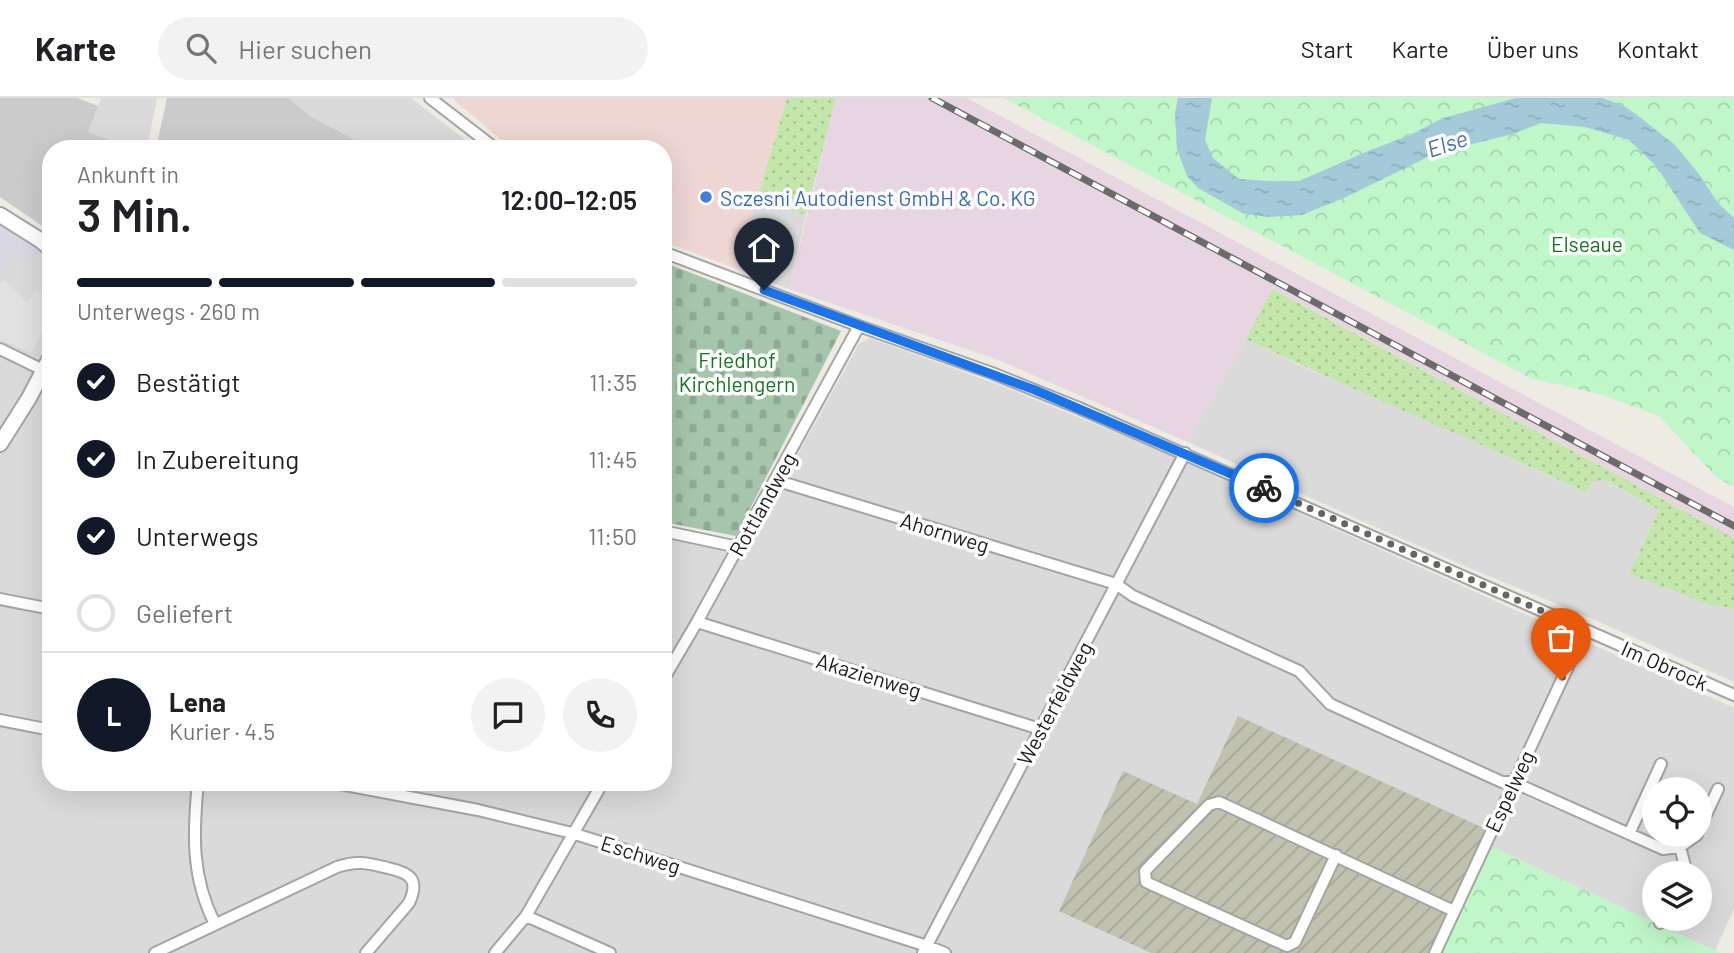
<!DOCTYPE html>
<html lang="de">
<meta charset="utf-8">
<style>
:root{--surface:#fff;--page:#f2f2f2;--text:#202124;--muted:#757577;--line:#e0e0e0;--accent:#111827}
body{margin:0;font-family:Barlow,sans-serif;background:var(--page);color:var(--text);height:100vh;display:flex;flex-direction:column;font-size:26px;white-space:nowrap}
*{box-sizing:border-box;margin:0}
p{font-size:23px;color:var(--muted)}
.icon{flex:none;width:38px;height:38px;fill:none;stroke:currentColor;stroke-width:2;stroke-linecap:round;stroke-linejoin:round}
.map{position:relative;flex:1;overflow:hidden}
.drawer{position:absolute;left:42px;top:42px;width:630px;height:651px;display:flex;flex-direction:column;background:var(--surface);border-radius:28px;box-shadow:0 7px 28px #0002}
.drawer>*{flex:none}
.buttons{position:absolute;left:1642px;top:679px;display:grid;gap:14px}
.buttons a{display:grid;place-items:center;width:70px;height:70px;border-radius:50%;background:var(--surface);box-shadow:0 7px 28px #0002;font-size:35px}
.pin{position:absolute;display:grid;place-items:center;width:60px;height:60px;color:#fff;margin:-72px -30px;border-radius:50% 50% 50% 0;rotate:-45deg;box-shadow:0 0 7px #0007}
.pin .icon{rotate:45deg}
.courier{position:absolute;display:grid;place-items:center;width:70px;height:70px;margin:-35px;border:5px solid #1a73e8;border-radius:50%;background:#fff;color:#222;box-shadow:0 2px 9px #0007}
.summary em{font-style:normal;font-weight:600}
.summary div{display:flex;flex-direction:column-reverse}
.summary{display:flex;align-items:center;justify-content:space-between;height:119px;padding:0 35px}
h1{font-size:46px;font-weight:600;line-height:52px}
.bar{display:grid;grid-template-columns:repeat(4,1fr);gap:10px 7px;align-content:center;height:84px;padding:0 35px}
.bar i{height:9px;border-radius:5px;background:var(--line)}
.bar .on{background:var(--accent)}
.bar p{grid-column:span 4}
.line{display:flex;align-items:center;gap:18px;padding:0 35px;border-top:2px solid var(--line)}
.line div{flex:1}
.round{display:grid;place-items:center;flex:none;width:74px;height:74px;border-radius:37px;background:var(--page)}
ol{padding:0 35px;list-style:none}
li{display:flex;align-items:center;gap:21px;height:77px}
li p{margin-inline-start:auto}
li .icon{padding:7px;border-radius:50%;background:var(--accent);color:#fff;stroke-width:4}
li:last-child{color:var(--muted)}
li i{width:38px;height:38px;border:4px solid var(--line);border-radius:50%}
header{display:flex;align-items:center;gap:42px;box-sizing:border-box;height:98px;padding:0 35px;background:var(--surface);border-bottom:2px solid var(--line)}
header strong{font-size:33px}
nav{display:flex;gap:38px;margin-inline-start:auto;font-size:24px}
.search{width:490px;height:63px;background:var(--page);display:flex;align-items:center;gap:18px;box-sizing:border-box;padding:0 24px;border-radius:38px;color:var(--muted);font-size:26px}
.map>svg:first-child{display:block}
.residential{fill:#dbdada;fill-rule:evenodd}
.commercial{fill:#eed6d2}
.industrial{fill:#e7d5e2}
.religious{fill:#cbcbcb}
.construction{fill:url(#construction-furrows)}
.grass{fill:url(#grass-dots)}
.cemetery{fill:url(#cemetery-stones)}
.park{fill:url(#park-crowns)}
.parking{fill:#e1e1e1}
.plaza{fill:#d8d7e3}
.water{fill:url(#water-ripples)}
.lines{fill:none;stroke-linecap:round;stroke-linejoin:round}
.minor-casing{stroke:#a4a4a4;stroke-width:14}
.tertiary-casing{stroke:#a4a4a4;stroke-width:18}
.minor{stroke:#fff;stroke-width:10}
.tertiary{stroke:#fff;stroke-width:14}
.rail-casing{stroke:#6b6b6b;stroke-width:7}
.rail{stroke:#fff;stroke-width:4.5;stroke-dasharray:13;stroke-linecap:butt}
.done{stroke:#666562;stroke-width:7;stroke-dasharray:0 12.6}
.route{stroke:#1a73e8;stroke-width:9}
.shop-dot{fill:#3f7fe0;stroke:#fff;stroke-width:2.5}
.labels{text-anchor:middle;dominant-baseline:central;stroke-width:7;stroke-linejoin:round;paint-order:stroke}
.shop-label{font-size:21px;fill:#366cbe;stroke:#fff;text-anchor:start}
.park-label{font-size:21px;fill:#0f7720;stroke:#fff}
.street-label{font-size:21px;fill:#1d1d1d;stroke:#fff}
.water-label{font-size:23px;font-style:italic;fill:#4d73a9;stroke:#fff}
</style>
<header>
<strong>Karte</strong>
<div class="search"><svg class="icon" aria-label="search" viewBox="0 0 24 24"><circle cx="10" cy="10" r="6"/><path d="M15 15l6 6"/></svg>Hier suchen</div>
<nav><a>Start</a><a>Karte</a><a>Über uns</a><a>Kontakt</a></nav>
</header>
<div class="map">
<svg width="1734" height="855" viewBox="0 0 1734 855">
<defs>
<pattern id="construction-furrows" width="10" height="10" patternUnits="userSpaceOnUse" patternTransform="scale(1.75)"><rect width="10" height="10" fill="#c0c2af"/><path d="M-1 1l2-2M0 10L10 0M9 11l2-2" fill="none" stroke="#a5a696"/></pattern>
<pattern id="grass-dots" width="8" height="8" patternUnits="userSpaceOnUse" patternTransform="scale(1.75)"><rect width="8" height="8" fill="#c3e7aa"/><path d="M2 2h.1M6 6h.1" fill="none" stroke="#a7c692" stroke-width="1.8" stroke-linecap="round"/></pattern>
<pattern id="cemetery-stones" width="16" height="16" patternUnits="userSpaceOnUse" patternTransform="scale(1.75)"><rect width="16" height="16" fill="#a5c6ac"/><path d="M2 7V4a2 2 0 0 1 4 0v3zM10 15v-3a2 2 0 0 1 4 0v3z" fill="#8eaa94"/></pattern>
<pattern id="park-crowns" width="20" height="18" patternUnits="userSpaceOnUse" patternTransform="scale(1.75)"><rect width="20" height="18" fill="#c0f7c9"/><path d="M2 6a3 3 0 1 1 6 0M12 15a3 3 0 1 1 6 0" fill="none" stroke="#a5d3ac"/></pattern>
<pattern id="water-ripples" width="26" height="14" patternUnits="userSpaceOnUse" patternTransform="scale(1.75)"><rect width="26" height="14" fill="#a4cada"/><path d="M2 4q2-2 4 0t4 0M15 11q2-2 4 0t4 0" fill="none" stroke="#8dadbb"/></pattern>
</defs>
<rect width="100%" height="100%" fill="#eeebe3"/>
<path class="residential" d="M101 0H157L147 51H135L87 34Z
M289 0H411L477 51H368L357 43 310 18Z
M758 99 806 117 789 191 737 171Z
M0 130 32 150 46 164 51 172V684H663V440L742 457 859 246 870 240 997 286 1161 353 1734 610V811L1715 853 1492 749 1442 855H0ZM1654 691H1699V737H1654ZM1654 775H1699V821H1654Z
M1246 241 1299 267 1434 325 1586 395 1593 383 1606 382 1659 412 1629 476 1704 505 1734 511V584L1588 519 1467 469 1353 419 1188 344Z"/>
<path class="commercial" d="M452 0H787L737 171 663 143V51H512Z"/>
<path class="industrial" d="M836 0H967L1734 409V440L1274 191 1188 344 996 261 789 191Z"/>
<path class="religious" d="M0 0H77L98 8 88 34 135 51H51V134L0 99Z
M167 0H289L310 18 357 43 368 51H156Z"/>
<path class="construction" d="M1238 618 1488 732 1431 855H1151L1059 813 1123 673 1197 706Z"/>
<path class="grass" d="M787 0H836L806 117 758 99Z
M1273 191 1734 440V511L1704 505 1629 476 1659 412 1606 382 1593 383 1586 395C1474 341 1358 295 1246 241Z"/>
<path class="cemetery" d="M663 164 841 233 736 438 663 424Z"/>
<path class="park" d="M1004 0H1734V389L1716 379 1659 318 1603 297 1530 280Z
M1492 749 1720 855H1442Z"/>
<path class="parking" d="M4 182 27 204 37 192 51 205 46 226 31 255 0 241V186Z"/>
<path class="plaza" d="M0 127 37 150 47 160H4L0 179Z"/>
<path class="water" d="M1178 0H1212L1205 42 1213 60 1239 81 1268 83H1299L1368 53 1410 37 1443 20 1516 0H1602L1622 7 1636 16 1676 48 1699 76 1718 105 1734 120V152L1700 135 1656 68 1629 42 1585 29 1541 25 1513 36 1436 55 1346 99 1302 117 1269 119 1244 116 1198 90 1187 78 1177 51 1175 15Z"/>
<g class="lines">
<g class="minor-casing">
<path id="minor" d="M430 0 496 51
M663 154 859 228 992 275 1079 310 1734 597
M0 251 43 272
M775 382 1116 486 1133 498 1299 573 1330 606 1502 684H1513L1663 751 1680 749
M663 433 738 449
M0 501 51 511
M697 524 1040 631
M663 582 697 524 859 228
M0 622 51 632
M198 684C193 735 191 779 215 826
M329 684 478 712 572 735 927 848 945 855
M1699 732 1718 691
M1629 736 1661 666
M1336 757 1295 844 1287 848 1146 784 1145 773 1209 707 1219 704 1454 813
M1681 775 1685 768 1680 749 1697 737
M526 818 610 855
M1660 825 1662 821
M155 855 337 769C357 762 368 765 388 770 410 775 420 781 409 805L366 855
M495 855 526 818 603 684
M923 855 1185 355
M1435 855 1585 532"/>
</g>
<g class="tertiary-casing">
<path id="tertiary" d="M0 117 40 142 51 151
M0 346 29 300 51 258"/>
</g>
<use href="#minor" class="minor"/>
<use href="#tertiary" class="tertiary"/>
<g class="rail-casing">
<path id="rail" d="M932 0 1734 428"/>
</g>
<use href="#rail" class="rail"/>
</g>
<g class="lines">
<path class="done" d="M1264 390 1585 532 1561 582"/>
<path class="route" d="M764 192 1035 292 1264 390"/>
</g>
<circle class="shop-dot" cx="706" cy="99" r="7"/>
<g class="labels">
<g class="shop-label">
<text x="720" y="99">Sczesni Autodienst GmbH &amp; Co. KG</text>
</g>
<g class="park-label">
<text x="1587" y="145">Elseaue</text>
<text x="737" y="261">Friedhof<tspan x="737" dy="24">Kirchlengern</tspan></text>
</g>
<g class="street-label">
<text transform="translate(762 406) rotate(-61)">Rottlandweg</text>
<text transform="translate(945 434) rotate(17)">Ahornweg</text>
<text transform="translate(1665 567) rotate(24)">Im Obrock</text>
<text transform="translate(869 577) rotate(17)">Akazienweg</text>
<text transform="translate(1054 605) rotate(-62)">Westerfeldweg</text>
<text transform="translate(1509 693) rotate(-65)">Espelweg</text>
<text transform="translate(641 756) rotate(18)">Eschweg</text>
</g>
<g class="water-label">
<text transform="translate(1447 45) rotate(-18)">Else</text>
</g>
</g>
</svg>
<div class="buttons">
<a><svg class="icon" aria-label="locate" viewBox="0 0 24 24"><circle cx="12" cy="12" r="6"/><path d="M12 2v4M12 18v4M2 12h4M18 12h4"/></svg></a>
<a><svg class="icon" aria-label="layers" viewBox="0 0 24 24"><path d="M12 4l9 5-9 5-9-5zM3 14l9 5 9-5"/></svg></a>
</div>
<div class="pin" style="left:1561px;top:582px;background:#ea580c"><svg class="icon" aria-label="bag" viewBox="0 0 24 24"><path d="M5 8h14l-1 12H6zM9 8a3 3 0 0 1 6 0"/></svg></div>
<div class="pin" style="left:764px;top:192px;background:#1f2937"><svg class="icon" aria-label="home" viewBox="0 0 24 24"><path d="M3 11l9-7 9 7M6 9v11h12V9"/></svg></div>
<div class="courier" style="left:1264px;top:390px"><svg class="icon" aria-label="bike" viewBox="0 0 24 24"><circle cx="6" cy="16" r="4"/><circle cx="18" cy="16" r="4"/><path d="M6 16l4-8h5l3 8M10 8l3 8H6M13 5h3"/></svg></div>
<section class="drawer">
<div class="summary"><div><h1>3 Min.</h1><p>Ankunft in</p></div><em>12:00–12:05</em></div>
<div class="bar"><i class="on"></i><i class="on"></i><i class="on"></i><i></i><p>Unterwegs · 260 m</p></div>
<ol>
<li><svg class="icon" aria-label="check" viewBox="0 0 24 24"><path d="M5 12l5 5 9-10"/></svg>Bestätigt<p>11:35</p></li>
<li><svg class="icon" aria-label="check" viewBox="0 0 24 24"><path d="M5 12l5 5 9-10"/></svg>In Zubereitung<p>11:45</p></li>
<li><svg class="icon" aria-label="check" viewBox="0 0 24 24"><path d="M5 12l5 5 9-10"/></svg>Unterwegs<p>11:50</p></li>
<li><i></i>Geliefert</li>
</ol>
<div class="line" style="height:126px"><b class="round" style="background:var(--accent);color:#fff">L</b><div><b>Lena</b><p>Kurier · 4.5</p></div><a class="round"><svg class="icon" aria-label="chat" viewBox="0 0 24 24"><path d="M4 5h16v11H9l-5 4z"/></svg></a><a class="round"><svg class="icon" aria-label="phone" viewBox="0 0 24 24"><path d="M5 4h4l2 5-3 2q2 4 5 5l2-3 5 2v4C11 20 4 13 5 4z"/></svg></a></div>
</section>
</div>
